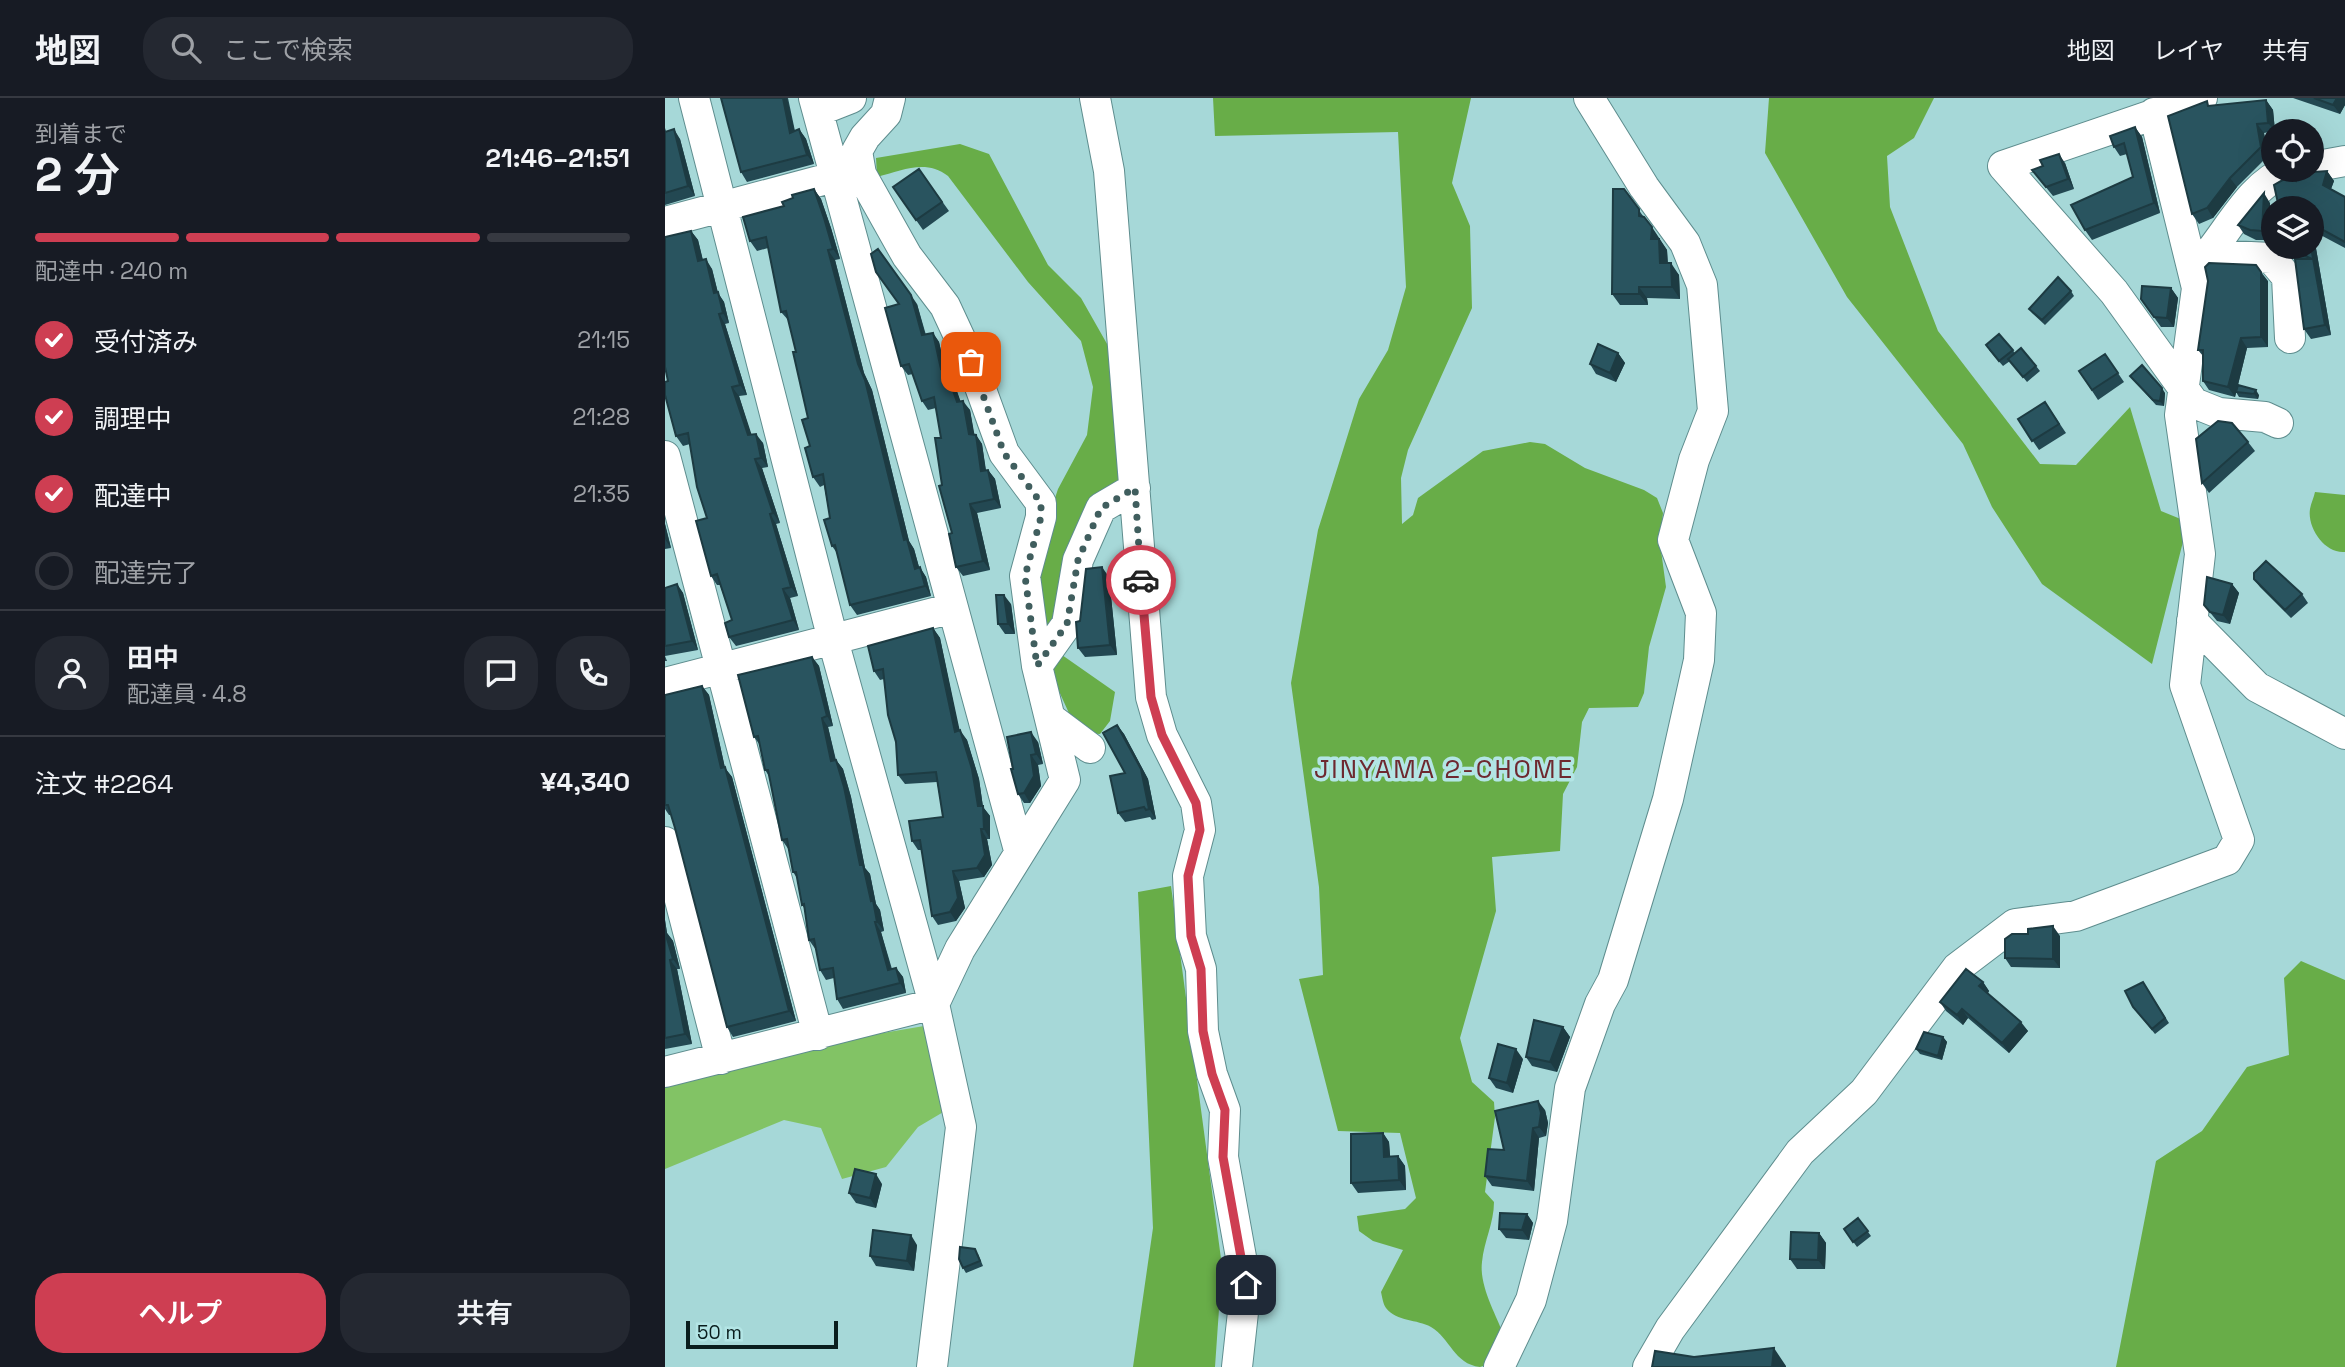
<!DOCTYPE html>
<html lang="ja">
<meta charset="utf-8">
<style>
:root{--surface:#171b24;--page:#242831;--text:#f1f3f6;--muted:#9ea1a6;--line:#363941;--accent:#ce3e52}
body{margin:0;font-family:"Space Grotesk","Noto Sans JP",sans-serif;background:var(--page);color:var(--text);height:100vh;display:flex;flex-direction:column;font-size:26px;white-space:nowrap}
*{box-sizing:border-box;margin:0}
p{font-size:23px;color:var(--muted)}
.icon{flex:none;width:38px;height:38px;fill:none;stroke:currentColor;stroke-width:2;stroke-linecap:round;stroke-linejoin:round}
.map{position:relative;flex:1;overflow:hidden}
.sheet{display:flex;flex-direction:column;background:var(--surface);width:665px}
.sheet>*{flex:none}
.tools{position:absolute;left:1596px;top:21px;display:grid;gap:14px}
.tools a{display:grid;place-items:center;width:63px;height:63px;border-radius:50%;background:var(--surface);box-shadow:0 7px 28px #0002;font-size:35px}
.scale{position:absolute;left:21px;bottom:18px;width:152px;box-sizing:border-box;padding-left:7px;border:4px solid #091d1d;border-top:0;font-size:19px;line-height:24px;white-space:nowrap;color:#091d1d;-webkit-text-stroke:5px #b3e5e5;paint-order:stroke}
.pin{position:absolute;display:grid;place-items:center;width:60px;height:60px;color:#fff;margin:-30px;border-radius:14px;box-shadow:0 4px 10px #0006}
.courier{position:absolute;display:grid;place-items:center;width:70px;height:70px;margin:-35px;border:5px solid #ce3e52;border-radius:50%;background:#fff;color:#222;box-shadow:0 2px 9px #0007}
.head em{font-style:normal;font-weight:600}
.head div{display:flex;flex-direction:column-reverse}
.head{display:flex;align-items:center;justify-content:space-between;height:119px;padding:0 35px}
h1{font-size:46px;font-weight:600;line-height:52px}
.bar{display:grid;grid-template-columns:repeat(4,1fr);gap:10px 7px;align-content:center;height:84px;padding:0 35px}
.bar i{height:9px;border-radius:5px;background:var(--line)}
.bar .active{background:var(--accent)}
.bar p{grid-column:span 4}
.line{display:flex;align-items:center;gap:18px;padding:0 35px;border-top:2px solid var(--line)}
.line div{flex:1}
.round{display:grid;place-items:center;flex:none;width:74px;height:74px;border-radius:28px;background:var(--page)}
ol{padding:0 35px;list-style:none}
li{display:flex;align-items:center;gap:21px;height:77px}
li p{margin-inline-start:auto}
li .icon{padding:7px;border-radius:50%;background:var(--accent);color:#fff;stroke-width:4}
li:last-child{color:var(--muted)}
li i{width:38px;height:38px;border:4px solid var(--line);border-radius:50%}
.cta{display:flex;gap:14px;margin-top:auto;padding:14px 35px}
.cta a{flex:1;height:80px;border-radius:28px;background:var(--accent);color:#fff;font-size:28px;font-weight:600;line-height:80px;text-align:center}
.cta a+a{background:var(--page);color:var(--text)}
header{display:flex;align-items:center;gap:42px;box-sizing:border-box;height:98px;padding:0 35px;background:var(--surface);border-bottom:2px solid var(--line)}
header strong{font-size:33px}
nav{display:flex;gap:38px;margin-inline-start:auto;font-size:24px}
.search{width:490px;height:63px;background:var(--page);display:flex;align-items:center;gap:18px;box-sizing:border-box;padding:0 24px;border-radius:28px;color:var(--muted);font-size:26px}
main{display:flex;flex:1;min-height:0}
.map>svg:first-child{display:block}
.green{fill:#82c365}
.forest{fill:#68ad48}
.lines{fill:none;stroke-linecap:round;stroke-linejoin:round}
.minor-casing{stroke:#5e8d8e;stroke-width:32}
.minor{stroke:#fff;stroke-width:30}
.wall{fill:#234852}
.shaded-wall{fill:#1d3b42}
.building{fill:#29545f;stroke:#1d3b42;stroke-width:2}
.done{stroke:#405e5e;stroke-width:7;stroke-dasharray:0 12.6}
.route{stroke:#ce3e52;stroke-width:9}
.labels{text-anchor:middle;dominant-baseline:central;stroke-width:7;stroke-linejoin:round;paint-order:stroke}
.neighbourhood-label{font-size:26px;letter-spacing:2px;fill:#6e282f;stroke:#b3e5e5}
</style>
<header>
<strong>地図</strong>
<div class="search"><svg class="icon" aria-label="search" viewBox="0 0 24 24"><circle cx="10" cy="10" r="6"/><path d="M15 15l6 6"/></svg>ここで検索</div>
<nav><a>地図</a><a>レイヤ</a><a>共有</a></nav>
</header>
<main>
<section class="sheet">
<div class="head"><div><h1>2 分</h1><p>到着まで</p></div><em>21:46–21:51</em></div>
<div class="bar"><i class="active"></i><i class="active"></i><i class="active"></i><i></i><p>配達中 · 240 m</p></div>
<ol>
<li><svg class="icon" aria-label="check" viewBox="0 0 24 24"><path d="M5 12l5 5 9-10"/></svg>受付済み<p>21:15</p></li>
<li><svg class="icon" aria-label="check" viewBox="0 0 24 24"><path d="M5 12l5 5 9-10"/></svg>調理中<p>21:28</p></li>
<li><svg class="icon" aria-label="check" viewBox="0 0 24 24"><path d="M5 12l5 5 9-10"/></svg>配達中<p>21:35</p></li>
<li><i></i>配達完了</li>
</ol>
<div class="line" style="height:126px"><a class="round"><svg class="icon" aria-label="person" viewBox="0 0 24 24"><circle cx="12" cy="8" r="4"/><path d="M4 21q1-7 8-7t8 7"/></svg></a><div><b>田中</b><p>配達員 · 4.8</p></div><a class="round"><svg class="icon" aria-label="chat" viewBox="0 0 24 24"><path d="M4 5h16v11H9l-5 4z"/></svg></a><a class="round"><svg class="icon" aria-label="phone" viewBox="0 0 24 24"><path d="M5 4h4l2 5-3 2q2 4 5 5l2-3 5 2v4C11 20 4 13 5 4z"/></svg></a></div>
<div class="line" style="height:91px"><div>注文 #2264</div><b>¥4,340</b></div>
<div class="cta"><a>ヘルプ</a><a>共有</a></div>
</section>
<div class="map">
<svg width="1680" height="1269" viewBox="0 0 1680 1269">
<rect width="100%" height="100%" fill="#a6d8d8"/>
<path class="green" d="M259 928 280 1013 253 1029 221 1069 177 1081 156 1030 119 1022 0 1071V972Z"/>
<path class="forest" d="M548 0H806L787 85 805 128 807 210 743 352 736 380 737 426 748 417 753 400 818 353 865 344 880 346 920 370 979 392 992 400 998 415 995 445 1001 489 984 549 979 595 973 609 924 610 917 624 912 669 898 696 895 753 827 759 831 813 795 940 807 984 829 1004 830 1019 820 1094 829 1104C829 1125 819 1143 817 1164 814 1188 831 1216 839 1238L827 1265 815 1269C789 1266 785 1240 766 1229 752 1221 732 1224 721 1210 718 1206 717 1198 716 1194L738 1152 708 1143 694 1133 692 1118 740 1111 751 1100 735 1035 673 1033 634 881 658 877 654 789 626 585 653 432 694 301 723 252 741 189 733 34 550 38Z
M1104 0H1269L1249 40 1222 58 1225 109 1273 233 1375 366 1411 367 1465 309 1496 413 1523 424 1487 566 1377 486 1327 409 1298 346 1182 199 1100 55Z
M295 46 324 56 383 167 416 200 454 267 462 381 437 402 397 557 450 594 445 623 435 636 419 635 408 624 388 580 369 463 393 391 422 337 428 289 416 243 363 184 283 78C261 61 238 72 212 79L211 60Z
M1650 394 1680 397V454C1660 456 1642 430 1645 411 1646 405 1649 399 1650 394Z
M506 788 557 1168 550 1269H468L488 1130 473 794Z
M1636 863 1680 882V1269H1451L1491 1063 1537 1033 1582 969 1624 957 1619 880Z"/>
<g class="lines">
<g class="minor-casing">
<path id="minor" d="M29 0 168 542 269 906 296 1029 267 1269
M149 0 354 752
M430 0 444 73 486 599 497 637 531 705 535 732 523 778 526 838 536 871 538 933 547 976 560 1012 558 1059 581 1187 572 1269
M1537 0 1338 68 1449 194 1529 305 1554 315 1600 319 1613 325
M153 13 186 0
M1647 69 1680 63
M0 124 169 79
M1544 157 1606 160 1622 179 1625 240
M1534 167C1562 137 1584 86 1624 72
M0 358 153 937
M1527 523 1592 589 1680 636
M372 568 402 526 413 462 436 410 470 390
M0 585 288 510
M385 620 425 650
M0 744 56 961
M0 974 269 906 295 851 400 682 372 568 360 478 376 419V405L339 355 306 264 280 208 242 158 196 76 192 53 200 39 221 16 225 0
M834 1269 866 1202 887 1123 905 990 935 906 948 882 1003 701 1034 562 1036 515 1008 442 1029 362 1048 313 1037 187 1020 145 979 89 924 0
M983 1269 1005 1231 1135 1054 1199 994 1292 870 1350 826 1411 818 1562 762 1574 742 1520 587 1535 456 1515 317 1532 190 1489 15"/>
</g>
<use href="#minor" class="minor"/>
</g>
<path class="wall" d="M56 0H123L130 33 134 31 141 41 149 66 82 84 76 74Z
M1628 0H1680V7L1675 16Z
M1601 2 1608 12 1610 33 1599 35 1603 58 1572 89 1548 120 1534 126 1527 116 1545 8Z
M1470 29 1477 39 1495 115 1427 142 1420 132 1468 79 1462 56 1455 58 1449 49Z
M0 30 1 33 15 41 30 98 0 107Z
M1400 65 1409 91 1388 98 1367 72Z
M254 71 284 113 258 132 228 89Z
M1662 73 1669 83 1666 91 1680 99V150L1648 133 1666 237 1646 241 1639 231 1632 161 1628 159 1621 149H1647V110L1631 83Z
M149 91 156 101 166 130 175 161 170 162 199 275 207 292 244 443 249 451 254 469 261 479 266 498 192 517 185 507 172 455 167 448 165 420 159 387 155 389 148 379 143 320 131 254 124 223 116 214 103 150 92 153 85 143 119 108 128 100Z
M959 91 1002 152 1003 165 1014 177 1015 201 982 200 983 207H955L947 196Z
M1605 105 1604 142H1591L1579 136 1573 127Z
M26 133 33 142 38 162 47 171 53 195 59 204 64 225 60 226 82 297 74 298 86 337 98 345 103 369 97 370 115 425 111 426 133 498 125 500 134 532 71 548 64 539 67 522 55 487H52L46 478 42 420 25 346 18 348 11 338 3 283Z
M1603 183V249L1582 250 1570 299 1544 292 1538 283V258L1533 252Z
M1506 190 1513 200 1509 229H1496L1476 201Z
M1406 193 1409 198 1380 227 1367 215 1364 211Z
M252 206 261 237 268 235 274 244 280 270 287 279 295 303 305 312 309 337H311L317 346 321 372H323L330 381 336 410 312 415 325 472 298 478 291 469 287 435 277 387 276 340 271 310 263 312 257 303 248 276 243 277 236 268Z
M1334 236 1350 255 1371 268 1375 273 1362 284 1345 263 1338 268 1324 252Z
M953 255 960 265 951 284 931 276 925 266Z
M1440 256 1459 284 1433 302 1414 273Z
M1465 278 1500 295 1499 308 1491 307Z
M1571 294 1594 297 1593 301 1574 299Z
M1380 304 1401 335 1374 352 1353 321Z
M1583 344 1590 353 1544 395 1537 385Z
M0 426 6 450 0 451Z
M444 479 452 557 420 559 413 550 415 523Z
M1589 481 1637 496 1643 505 1626 520 1595 489Z
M12 486 18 495 33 552 0 558 2 563H0V490Z
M1567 486 1574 495 1565 526 1552 523 1539 507Z
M346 506 350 536H340L333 526Z
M268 530 275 540 294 633 302 642 314 681 318 709 325 718V741H322L327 767 319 779 294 783 300 810 291 823 273 827 267 818 257 752H253L247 743 278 719 272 684 240 686 233 677 231 644 219 581 215 582 209 573Z
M147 559 154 568 168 628 163 629 171 662 178 671 186 699 200 770 205 776 211 806 215 812 219 833 216 834 227 871 231 870 238 879 241 895 178 911 172 901 169 880 161 882 155 872 151 852 144 842 140 811 137 807 132 780 128 774 124 752 117 742 104 678 100 672 95 647 89 639Z
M37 588 44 597 60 670 67 679 131 923 68 939 62 929 10 730 6 717H4L0 711V597Z
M452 627 459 636 483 681 491 721 487 722 485 719 460 724 453 715 460 675Z
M373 644 378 666 373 667 376 688 365 705H359L353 696 348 671Z
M0 822 2 835 8 843 15 871H12L27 946 0 951Z
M1395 838V870L1346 869 1340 860Z
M1318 884 1324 893 1323 895 1363 933 1344 955 1303 920 1298 927 1281 913 1275 904Z
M1478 884 1504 925 1490 936 1468 909Z
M898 929 905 939 892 974 867 968 861 959Z
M1278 939 1282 944 1277 962 1255 956 1251 951Z
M858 961 848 995 831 990 824 980Z
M880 1012 883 1025 881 1038 874 1040 869 1093 827 1088 820 1078 839 1052Z
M718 1035 724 1044 725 1059 733 1058 740 1068 741 1092 693 1095 686 1085Z
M217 1086 211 1110 191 1105 184 1095Z
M862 1116 868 1125 864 1142 841 1140 834 1131Z
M1193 1120 1206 1138 1192 1149 1179 1131Z
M1154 1135 1161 1145 1160 1171H1132L1125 1161Z
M252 1147 249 1173 211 1168 205 1158Z
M313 1156 318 1168 301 1175 298 1170Z"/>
<path class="shaded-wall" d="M118 0H122L132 44 125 35Z
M1672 0H1680V7L1675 16 1668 7Z
M1601 2 1608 12 1610 33 1603 25Z
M1592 26 1599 35 1603 58 1596 49Z
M1470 29 1477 39 1495 115 1489 105Z
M9 31 15 41 30 98 23 88Z
M134 31 141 41 149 66 142 57Z
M1394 56 1400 65 1409 91 1403 81Z
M1662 73 1669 83 1664 96 1658 87Z
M1565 80 1572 89 1548 120 1542 110Z
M149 91 156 101 166 130 175 161 168 151Z
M1599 95 1605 105 1604 142 1597 133Z
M987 129 1002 152 1003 176 995 165 986 141Z
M1647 130 1648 133 1666 237 1660 227 1646 149Z
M26 133 33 142 40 172 33 163Z
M163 152 170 162 199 275 207 292 244 443 249 451 257 480 250 471 239 442Z
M41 161 47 171 53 195 59 204 64 225 58 215 49 195Z
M1006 165 1014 177 1015 201 1007 189Z
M1596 174 1603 183V249L1596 239Z
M974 189 982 200 983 207 974 196Z
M1506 190 1513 200 1509 229 1502 220Z
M246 197 252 206 263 247 257 237Z
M54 216 60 226 82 297 75 287Z
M268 235 274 244 280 270 287 279 299 313 292 304 276 271Z
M1576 240 1582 250 1570 299 1563 289Z
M953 255 960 265 951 284 945 275Z
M67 289 74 298 90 347 83 337Z
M1497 290 1500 295 1499 308 1495 303Z
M1591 292 1594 297 1593 301 1589 296Z
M298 303 305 312 311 345 304 336Z
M91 336 98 345 103 369 96 360Z
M311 337 317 346 322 382 316 373Z
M90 361 97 370 115 425 108 415Z
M323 372 330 381 336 410 329 401Z
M305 406 312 415 325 472 318 463Z
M105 416 111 426 133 498 126 489Z
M0 426 6 450 0 441Z
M255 469 261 479 266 498 260 488Z
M437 469 444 479 452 557 445 547Z
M12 486 18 495 33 552 27 543Z
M1567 486 1574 495 1565 526 1558 517Z
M118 491 125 500 134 532 128 522Z
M339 497 346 506 350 536 343 526Z
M268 530 275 540 297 643 290 634Z
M147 559 154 568 168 628 162 618Z
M37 588 44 597 60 670 67 679 131 923 124 913 56 670Z
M157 620 163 629 173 673 166 663Z
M452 627 459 636 483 681 491 721 484 711Z
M295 632 302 642 314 681 318 709 325 718V741L319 731Z
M366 634 373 644 378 666 371 656Z
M366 657 373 667 376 688 365 705 359 695Z
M171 662 178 671 186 699 200 770 205 776 211 806 215 812 219 833 212 824 195 767Z
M316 731 322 741 327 767 319 779 312 770Z
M288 773 294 783 300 810 291 823 285 814Z
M0 822 2 835 8 843 15 871 8 861 0 840Z
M210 824 216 834 229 881 223 872Z
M1388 828 1395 838V870L1388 861Z
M5 862 12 871 27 946 20 936Z
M231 870 238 879 241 895 235 885Z
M1318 884 1324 893 1321 898 1314 888Z
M1297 911 1303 920 1298 927 1292 917Z
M1356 924 1363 933 1344 955 1337 945Z
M898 929 905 939 892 974 885 964Z
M1278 939 1282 944 1277 962 1273 958Z
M851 951 858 961 848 995 842 985Z
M873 1003 880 1012 883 1025 881 1038 874 1029Z
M868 1030 874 1040 869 1093 862 1083Z
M718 1035 724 1044 726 1069 719 1059Z
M733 1058 740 1068 741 1092 734 1082Z
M211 1076 217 1086 211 1110 205 1100Z
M862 1116 868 1125 864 1142 857 1132Z
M1154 1135 1161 1145 1160 1171 1153 1162Z
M246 1137 252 1147 249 1173 242 1163Z
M1109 1250 1121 1268V1269H1107Z"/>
<path class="building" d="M56 0H118L125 35 134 31 142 57 76 74Z
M1649 0H1672L1668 7Z
M1601 2 1603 25 1592 26 1596 49 1565 80 1542 110 1527 116 1503 18 1542 3 1543 8Z
M1470 29 1489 105 1420 132 1406 107 1468 79 1459 45 1449 49 1445 38Z
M9 31 23 88 0 95V34Z
M1394 56 1403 81 1381 89 1367 72 1378 68 1375 62Z
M254 71 277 104 251 122 228 89Z
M1662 73 1658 87 1680 99V144L1647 126V110H1614L1609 87 1623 79 1631 83 1634 75Z
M149 91 159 120 168 151 163 152 193 266 200 282 239 442 242 441 250 471 255 469 260 488 185 507 170 447 167 448 159 422 165 420 158 376 148 379 140 350 145 348 137 322 143 320 128 254H131L121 213 116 214 101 139 85 143 78 119 119 108 117 104 128 100 127 97Z
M948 91H959L974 111V118L979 119 987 129 986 141H994L995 165H1006L1007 189H974V196H947Z
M1599 95 1597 133 1585 132 1573 127Z
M26 133 33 163 41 161 49 195 53 194 58 215 54 216 75 287 67 289 83 337 91 336 96 360 90 361 108 415 105 416 126 489 118 491 128 522 64 539 60 525 67 522 52 476 46 478 31 423 42 420 32 389 23 335 11 338 0 297V284L3 283 0 269V139Z
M1621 149H1646L1660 227 1639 231 1630 161H1647Z
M213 151 246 197 257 237 268 235 276 271 280 270 292 304 298 303 304 336 311 337 316 373 323 372 329 401 305 406 318 463 291 469 284 436 287 435 274 388 277 387 270 340H276L269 299 257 303 244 266 236 268 220 210 234 206 211 174 206 156Z
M1544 165 1591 167 1596 174V239L1576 240 1563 289 1538 283V252H1533L1543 183 1540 169Z
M1393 179 1406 193 1377 222 1364 211Z
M1477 188 1506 190 1502 220 1489 219 1476 201Z
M1334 236 1348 252 1334 263 1321 247Z
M933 246 953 255 945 275 925 266Z
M1356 250 1371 268 1358 279 1343 261Z
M1440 256 1453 275 1427 292 1414 273Z
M1477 267 1497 290 1495 303 1488 302 1465 278Z
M1573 287 1591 292 1589 296 1571 294Z
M1380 304 1394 326 1367 343 1353 321Z
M1553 323 1567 325 1583 344 1537 385 1531 341Z
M1601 463 1637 496 1620 512 1589 481V475Z
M437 469 445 547 413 550 411 524 415 523 421 471Z
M1542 479 1567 486 1558 517 1545 514 1539 507Z
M12 486 27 543 0 548V490Z
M331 497H339L343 526H333Z
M268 530 290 634 295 632 307 671 313 708H318L319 731H316L320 757 312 770 288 773 293 800 285 814 267 818 255 742 247 743 244 723 278 719 271 674 233 677 231 644 223 617 218 571 209 573 203 548Z
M147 559 162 618 157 620 166 663 171 662 179 689 195 767H198L206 803 208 802 212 824H210L223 872 231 870 235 885 172 901 168 870 155 872 149 841 144 842 139 806 137 807 131 774H128L122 741 117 742 103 672H100L93 638 89 639 73 577Z
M37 588 56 670 60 669 124 913 62 929 10 730 3 707H0V597Z
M452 627 476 671 484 711 481 712 479 709 453 715 445 678 460 675 438 635Z
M366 634 371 656 366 657 369 678 359 695 353 696 346 671H348L342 639Z
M1388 828V861L1340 860V841L1347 836H1363V831Z
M0 834 8 861 5 862 20 936 0 940Z
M1301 871 1318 884 1314 888 1356 924 1337 945 1297 911 1292 917 1275 904Z
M1478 884 1500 920 1487 931 1468 909 1460 893Z
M869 922 898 929 885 964 861 959Z
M1259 934 1278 939 1273 958 1251 951Z
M833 946 851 951 842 985 824 980Z
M873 1003 876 1015 874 1029 868 1030 862 1083 820 1078 823 1051 839 1052 830 1013Z
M718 1035 719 1059 733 1058 734 1082 686 1085V1036Z
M190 1071 211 1076 205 1100 184 1095Z
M835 1115 862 1116 857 1132 834 1131Z
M1193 1120 1203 1133 1188 1144 1179 1131Z
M208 1132 246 1137 242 1163 205 1158Z
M1126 1134 1154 1135 1153 1162 1125 1161Z
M295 1149 310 1151 315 1163 298 1170 294 1161Z
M1109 1250 1107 1269H987L990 1253 1029 1259Z"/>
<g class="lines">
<path class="done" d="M306 264 339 355 376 405V419L360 478 372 568 402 526 413 462 436 410 470 390 476 482"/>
<path class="route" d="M476 482 486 599 497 637 531 705 535 732 523 778 526 838 536 871 538 933 547 976 560 1012 558 1059 581 1187"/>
</g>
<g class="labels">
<g class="neighbourhood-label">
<text x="779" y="671">JINYAMA 2-CHOME</text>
</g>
</g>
</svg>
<div class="tools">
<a><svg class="icon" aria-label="locate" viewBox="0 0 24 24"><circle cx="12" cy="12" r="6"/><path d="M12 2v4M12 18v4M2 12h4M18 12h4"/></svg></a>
<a><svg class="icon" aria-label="layers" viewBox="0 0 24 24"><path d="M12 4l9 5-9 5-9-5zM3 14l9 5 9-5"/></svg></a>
</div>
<div class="scale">50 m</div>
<div class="pin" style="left:306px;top:264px;background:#ea580c"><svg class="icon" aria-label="bag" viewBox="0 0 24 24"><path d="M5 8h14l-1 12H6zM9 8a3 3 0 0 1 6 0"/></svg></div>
<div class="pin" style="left:581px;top:1187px;background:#1f2937"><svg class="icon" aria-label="home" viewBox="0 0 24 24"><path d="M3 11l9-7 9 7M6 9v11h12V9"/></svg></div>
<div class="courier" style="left:476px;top:482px"><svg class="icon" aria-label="car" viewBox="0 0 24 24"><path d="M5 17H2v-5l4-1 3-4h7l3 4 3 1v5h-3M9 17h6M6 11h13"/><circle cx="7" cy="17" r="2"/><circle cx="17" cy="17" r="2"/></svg></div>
</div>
</main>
